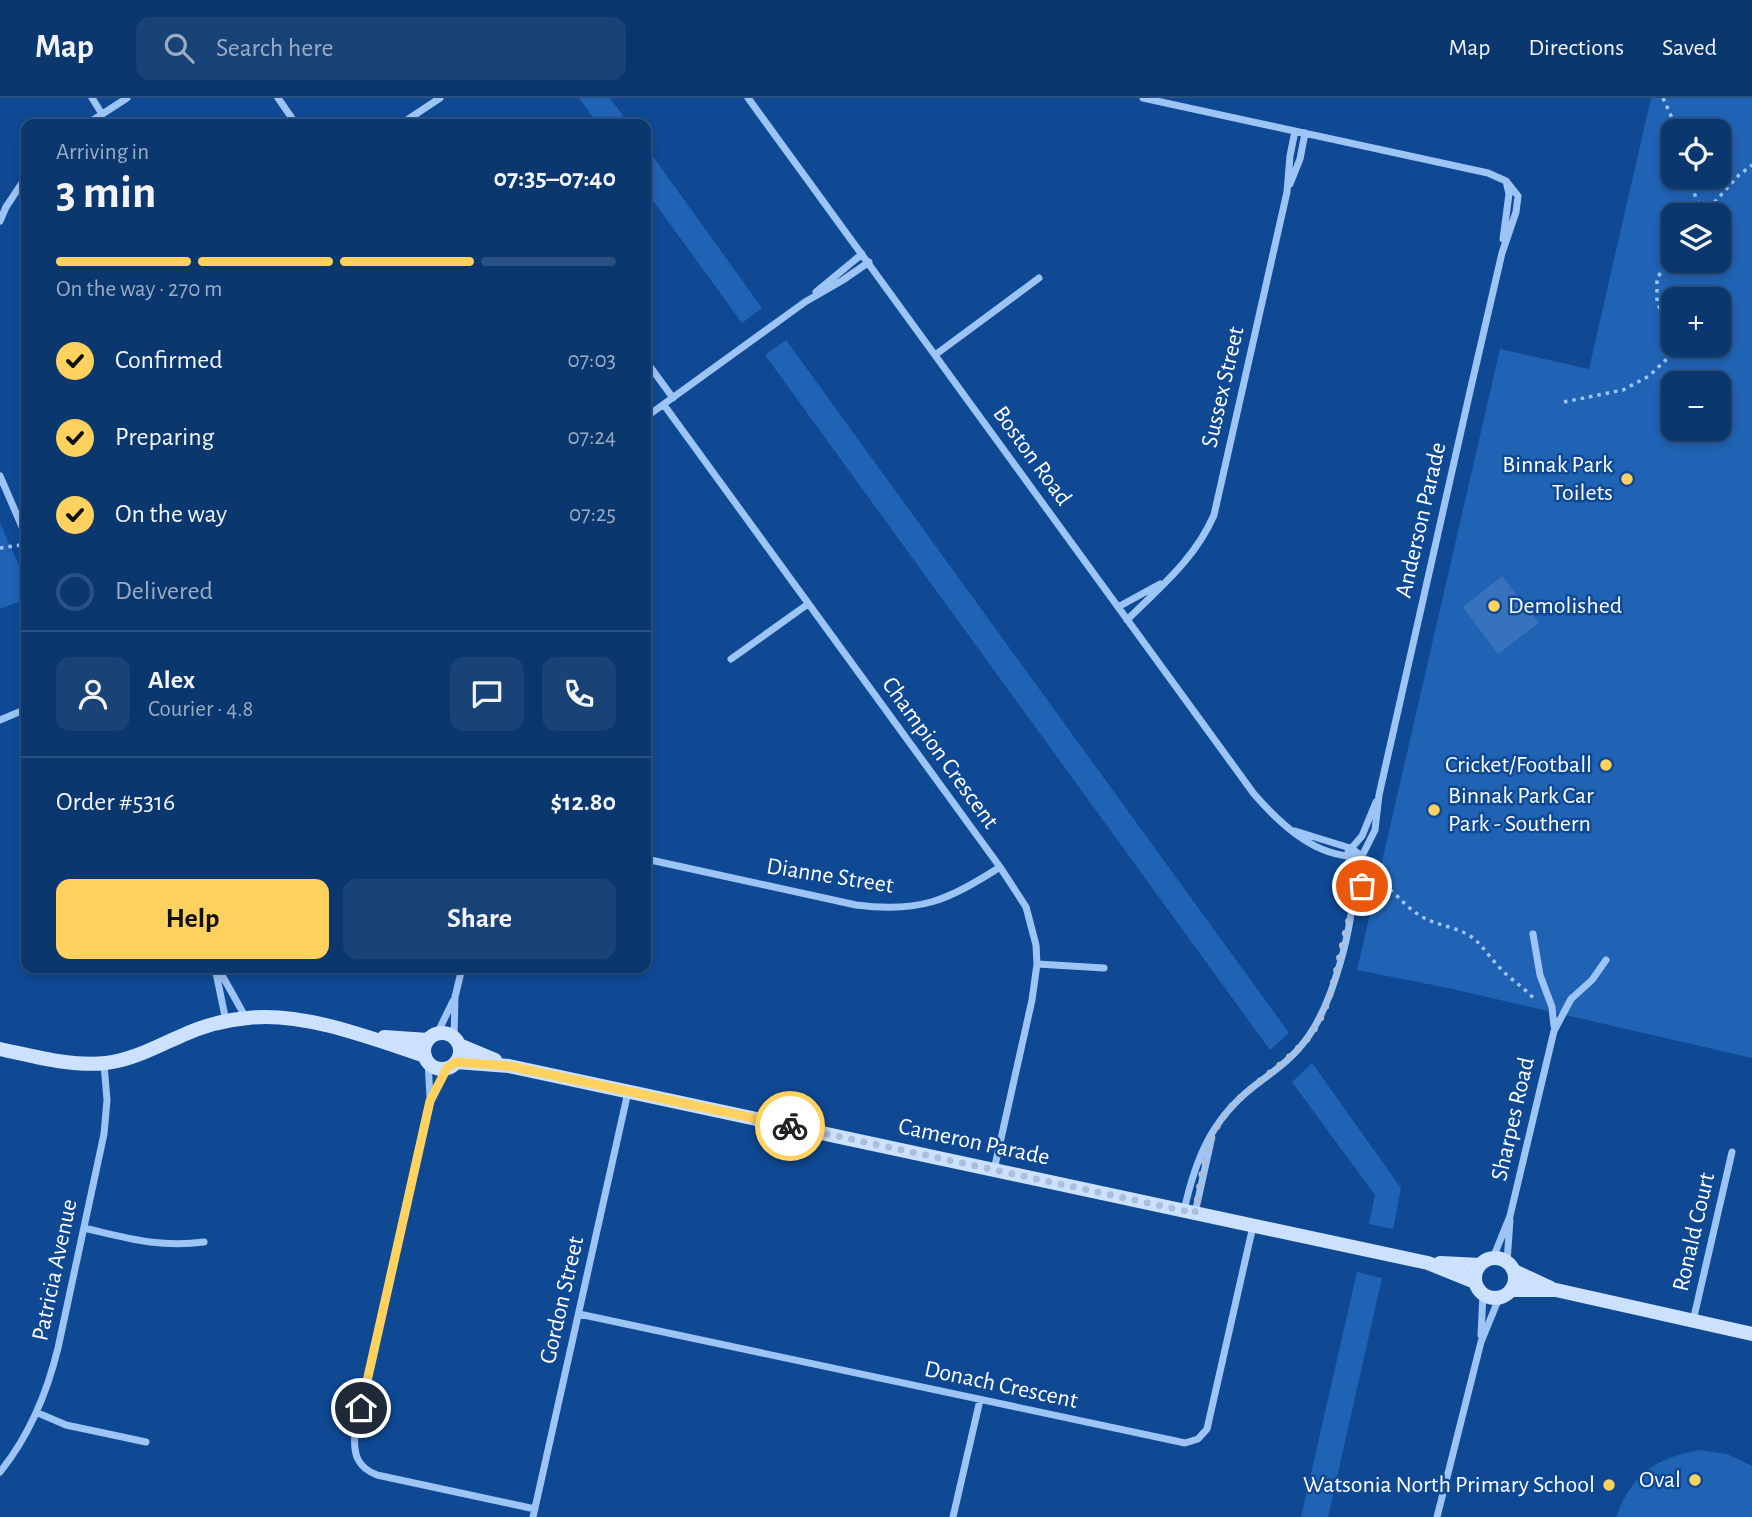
<!DOCTYPE html>
<meta charset="utf-8">
<style>
:root{--surface:#0b376f;--page:#194277;--text:#f1f3f6;--muted:#9aacc3;--line:#2b5182;--accent:#ffd15f}
body{margin:0;font-family:"Alegreya Sans",sans-serif;background:var(--page);color:var(--text);height:100vh;display:flex;flex-direction:column;font-size:26px;white-space:nowrap}
*{box-sizing:border-box;margin:0}
p{font-size:23px;color:var(--muted)}
.icon{flex:none;width:38px;height:38px;fill:none;stroke:currentColor;stroke-width:2;stroke-linecap:round;stroke-linejoin:round}
.map{position:relative;flex:1;overflow:hidden}
.sheet{position:absolute;left:21px;top:21px;width:630px;height:854px;display:flex;flex-direction:column;background:var(--surface);border-radius:14px;box-shadow:0 4px 10px #0003,0 0 0 2px var(--line)}
.sheet>*{flex:none}
.controls{position:absolute;left:1661px;top:21px;display:grid;gap:14px}
.controls a{display:grid;place-items:center;width:70px;height:70px;border-radius:14px;background:var(--surface);box-shadow:0 4px 10px #0003,0 0 0 2px var(--line);font-size:35px}
.pin{position:absolute;display:grid;place-items:center;width:60px;height:60px;color:#fff;margin:-30px;border:4px solid #fff;border-radius:50%;box-shadow:0 2px 7px #0007}
.courier{position:absolute;display:grid;place-items:center;width:70px;height:70px;margin:-35px;border:5px solid #ffd15f;border-radius:50%;background:#fff;color:#222;box-shadow:0 2px 9px #0007}
.summary em{font-style:normal;font-weight:600}
.summary div{display:flex;flex-direction:column-reverse}
.summary{display:flex;align-items:center;justify-content:space-between;height:119px;padding:0 35px}
h1{font-size:46px;font-weight:600;line-height:52px}
.bar{display:grid;grid-template-columns:repeat(4,1fr);gap:10px 7px;align-content:center;height:84px;padding:0 35px}
.bar i{height:9px;border-radius:5px;background:var(--line)}
.bar .active{background:var(--accent)}
.bar p{grid-column:span 4}
.line{display:flex;align-items:center;gap:18px;padding:0 35px;border-top:2px solid var(--line)}
.line div{flex:1}
.round{display:grid;place-items:center;flex:none;width:74px;height:74px;border-radius:14px;background:var(--page)}
ol{padding:0 35px;list-style:none}
li{display:flex;align-items:center;gap:21px;height:77px}
li p{margin-inline-start:auto}
li .icon{padding:7px;border-radius:50%;background:var(--accent);color:#111;stroke-width:4}
li:last-child{color:var(--muted)}
li i{width:38px;height:38px;border:4px solid var(--line);border-radius:50%}
.cta{display:flex;gap:14px;margin-top:auto;padding:14px 35px}
.cta a{flex:1;height:80px;border-radius:14px;background:var(--accent);color:#111;font-size:28px;font-weight:600;line-height:80px;text-align:center}
.cta a+a{background:var(--page);color:var(--text)}
header{display:flex;align-items:center;gap:42px;box-sizing:border-box;height:98px;padding:0 35px;background:var(--surface);border-bottom:2px solid var(--line)}
header strong{font-size:33px}
nav{display:flex;gap:38px;margin-inline-start:auto;font-size:24px}
.search{width:490px;height:63px;background:var(--page);display:flex;align-items:center;gap:18px;box-sizing:border-box;padding:0 24px;border-radius:14px;color:var(--muted);font-size:26px}
.map>svg:first-child{display:block}
.green{fill:#2063b4;fill-rule:evenodd}
.building{fill:#3773bd}
.lines{fill:none;stroke-linecap:round;stroke-linejoin:round}
.path{stroke:#9cc4f4;stroke-width:3.5;stroke-dasharray:3.5 5;stroke-linecap:butt}
.street{stroke:#9cc4f4;stroke-width:7}
.secondary{stroke:#cce1fd;stroke-width:14}
.done{stroke:#abbfda;stroke-width:7;stroke-dasharray:0 12.6}
.route{stroke:#ffd15f;stroke-width:9}
.poi-dot{fill:#ffd15f;stroke:#0f4994;stroke-width:2.5}
.labels{text-anchor:middle;dominant-baseline:central;stroke-width:5;stroke-linejoin:round;paint-order:stroke}
.street-label{font-size:24px;fill:#fff;stroke:#0f4994}
.poi-label{font-size:24px;fill:#fff;stroke:#0f4994;text-anchor:end}
</style>
<header>
<strong>Map</strong>
<div class="search"><svg class="icon" aria-label="search" viewBox="0 0 24 24"><circle cx="10" cy="10" r="6"/><path d="M15 15l6 6"/></svg>Search here</div>
<nav><a>Map</a><a>Directions</a><a>Saved</a></nav>
</header>
<div class="map">
<svg width="1752" height="1419" viewBox="0 0 1752 1419">
<rect width="100%" height="100%" fill="#0f4994"/>
<path class="green" d="M579 0H610L629 26H598Z
M1651 0H1752V960L1448 890 1357 872 1500 251 1589 271ZM1673 33H1718V79H1673ZM1673 117H1718V163H1673ZM1673 201H1718V247H1673ZM1673 285H1718V331H1673Z
M646 49 762 210 742 225 646 93Z
M786 242 1289 935 1270 952 765 257Z
M0 425 26 484V501L0 511Z
M1312 965 1401 1090 1393 1131 1369 1126 1375 1097 1292 984Z
M1357 1174 1382 1180 1328 1419H1301Z
M1699 1352 1727 1356 1752 1368V1419H1616C1633 1375 1654 1361 1699 1352Z"/>
<path class="building" d="M1502 478 1539 525 1498 556 1463 509Z"/>
<g class="lines">
<path class="path" d="M1663 0 1678 33
M1690 79 1696 101 1705 115
M1703 117 1739 77 1752 67
M1564 304 1623 292 1649 278 1673 255 1670 229 1657 205V180L1673 157
M0 450 21 447
M1376 782C1393 790 1403 807 1419 817 1433 826 1450 828 1465 835 1481 843 1488 858 1500 870 1511 882 1525 890 1536 903"/>
<path class="street" d="M92 0 102 16
M278 0 296 26
M748 0 1254 696C1281 727 1318 762 1362 758
M1143 0 1488 75 1506 83 1518 98 1516 114 1502 155 1471 289 1379 697 1375 732 1362 758 1364 781 1352 807
M87 26 127 0
M401 26 440 0
M1290 86 1300 61 1305 35
M0 123 6 109 26 79
M1503 141 1509 96 1506 83
M816 194 862 156
M935 257 1039 180
M646 263 673 300
M664 307 1000 769 1026 809 1036 847 1037 866 1032 902 994 1072
M646 319 805 204 843 182 869 164
M0 378 26 438
M1118 509 1160 486
M1127 522C1160 489 1195 461 1214 417L1287 94 1290 58 1295 33
M731 561 808 506
M0 622 26 611
M1295 733 1350 750 1362 758
M646 761 856 807C919 815 948 803 1000 769
M1533 836 1540 877 1552 909 1554 928
M1037 866 1104 870
M215 870 226 923
M218 870 246 920
M437 936 453 903
M454 940 455 899 462 870
M428 964 430 999
M447 970 430 1003 355 1335C353 1356 357 1369 377 1377L535 1411
M1184 1113C1195 1062 1211 1022 1253 989 1271 975 1291 962 1305 943 1333 907 1355 825 1353 780 1353 771 1348 763 1348 754L1362 738 1376 704
M1195 1115 1211 1043
M84 1130C127 1140 159 1150 204 1144
M1493 1160 1510 1118 1554 933 1571 901 1592 882 1606 862
M1507 1164 1510 1122
M579 1216 1185 1345 1198 1341 1207 1331 1253 1128
M1693 1223 1732 1054
M1481 1237 1483 1196
M38 1315 66 1327 146 1344
M0 1374C30 1337 47 1295 58 1250L104 1036 107 1002 104 966
M533 1419 628 994
M953 1419 980 1302
M1437 1419 1481 1244 1499 1200"/>
<path class="secondary" d="M424 953a18 18 0 1 1 36 0a18 18 0 1 1-36 0Z
M384 939 428 942
M459 947 495 962
M0 951C33 958 72 969 106 965 133 962 157 948 181 938 202 928 225 922 248 920 302 913 374 941 425 958
M456 964 509 968 1428 1165 1475 1184
M1475 1180a20 20 0 1 1 40 0a20 20 0 1 1-40 0Z
M1440 1165 1480 1167
M1514 1173 1551 1190
M1511 1192H1556L1752 1236"/>
</g>
<g class="lines">
<path class="done" d="M790 1028 1195 1115C1200 1089 1203 1061 1213 1037 1231 991 1292 971 1318 925 1341 882 1340 831 1362 788"/>
<path class="route" d="M361 1310 430 1003 447 970 456 964 509 968 790 1028"/>
</g>
<g class="poi-dot">
<circle cx="1627" cy="381" r="7"/>
<circle cx="1494" cy="508" r="7"/>
<circle cx="1606" cy="667" r="7"/>
<circle cx="1434" cy="712" r="7"/>
<circle cx="1695" cy="1382" r="7"/>
<circle cx="1609" cy="1387" r="7"/>
</g>
<g class="labels">
<g class="street-label">
<text transform="translate(1223 289) rotate(-77)">Sussex Street</text>
<text transform="translate(1032 358) rotate(54)">Boston Road</text>
<text transform="translate(1421 422) rotate(-77)">Anderson Parade</text>
<text transform="translate(940 655) rotate(54)">Champion Crescent</text>
<text transform="translate(830 778) rotate(9)">Dianne Street</text>
<text transform="translate(1513 1021) rotate(-77)">Sharpes Road</text>
<text transform="translate(974 1044) rotate(12)">Cameron Parade</text>
<text transform="translate(1694 1134) rotate(-77)">Ronald Court</text>
<text transform="translate(55 1172) rotate(-78)">Patricia Avenue</text>
<text transform="translate(562 1202) rotate(-77)">Gordon Street</text>
<text transform="translate(1001 1287) rotate(12)">Donach Crescent</text>
</g>
<g class="poi-label">
<text x="1613" y="367">Binnak Park<tspan x="1613" dy="28">Toilets</tspan></text>
<text x="1508" y="508" text-anchor="start">Demolished</text>
<text x="1592" y="667">Cricket/Football</text>
<text x="1448" y="698" text-anchor="start">Binnak Park Car<tspan x="1448" dy="28">Park - Southern</tspan></text>
<text x="1681" y="1382">Oval</text>
<text x="1595" y="1387">Watsonia North Primary School</text>
</g>
</g>
</svg>
<div class="controls">
<a><svg class="icon" aria-label="locate" viewBox="0 0 24 24"><circle cx="12" cy="12" r="6"/><path d="M12 2v4M12 18v4M2 12h4M18 12h4"/></svg></a>
<a><svg class="icon" aria-label="layers" viewBox="0 0 24 24"><path d="M12 4l9 5-9 5-9-5zM3 14l9 5 9-5"/></svg></a>
<a>+</a>
<a>−</a>
</div>
<div class="pin" style="left:1362px;top:788px;background:#ea580c"><svg class="icon" aria-label="bag" viewBox="0 0 24 24"><path d="M5 8h14l-1 12H6zM9 8a3 3 0 0 1 6 0"/></svg></div>
<div class="pin" style="left:361px;top:1310px;background:#1f2937"><svg class="icon" aria-label="home" viewBox="0 0 24 24"><path d="M3 11l9-7 9 7M6 9v11h12V9"/></svg></div>
<div class="courier" style="left:790px;top:1028px"><svg class="icon" aria-label="bike" viewBox="0 0 24 24"><circle cx="6" cy="16" r="4"/><circle cx="18" cy="16" r="4"/><path d="M6 16l4-8h5l3 8M10 8l3 8H6M13 5h3"/></svg></div>
<section class="sheet">
<div class="summary"><div><h1>3 min</h1><p>Arriving in</p></div><em>07:35–07:40</em></div>
<div class="bar"><i class="active"></i><i class="active"></i><i class="active"></i><i></i><p>On the way · 270 m</p></div>
<ol>
<li><svg class="icon" aria-label="check" viewBox="0 0 24 24"><path d="M5 12l5 5 9-10"/></svg>Confirmed<p>07:03</p></li>
<li><svg class="icon" aria-label="check" viewBox="0 0 24 24"><path d="M5 12l5 5 9-10"/></svg>Preparing<p>07:24</p></li>
<li><svg class="icon" aria-label="check" viewBox="0 0 24 24"><path d="M5 12l5 5 9-10"/></svg>On the way<p>07:25</p></li>
<li><i></i>Delivered</li>
</ol>
<div class="line" style="height:126px"><a class="round"><svg class="icon" aria-label="person" viewBox="0 0 24 24"><circle cx="12" cy="8" r="4"/><path d="M4 21q1-7 8-7t8 7"/></svg></a><div><b>Alex</b><p>Courier · 4.8</p></div><a class="round"><svg class="icon" aria-label="chat" viewBox="0 0 24 24"><path d="M4 5h16v11H9l-5 4z"/></svg></a><a class="round"><svg class="icon" aria-label="phone" viewBox="0 0 24 24"><path d="M5 4h4l2 5-3 2q2 4 5 5l2-3 5 2v4C11 20 4 13 5 4z"/></svg></a></div>
<div class="line" style="height:91px"><div>Order #5316</div><b>$12.80</b></div>
<div class="cta"><a>Help</a><a>Share</a></div>
</section>
</div>
